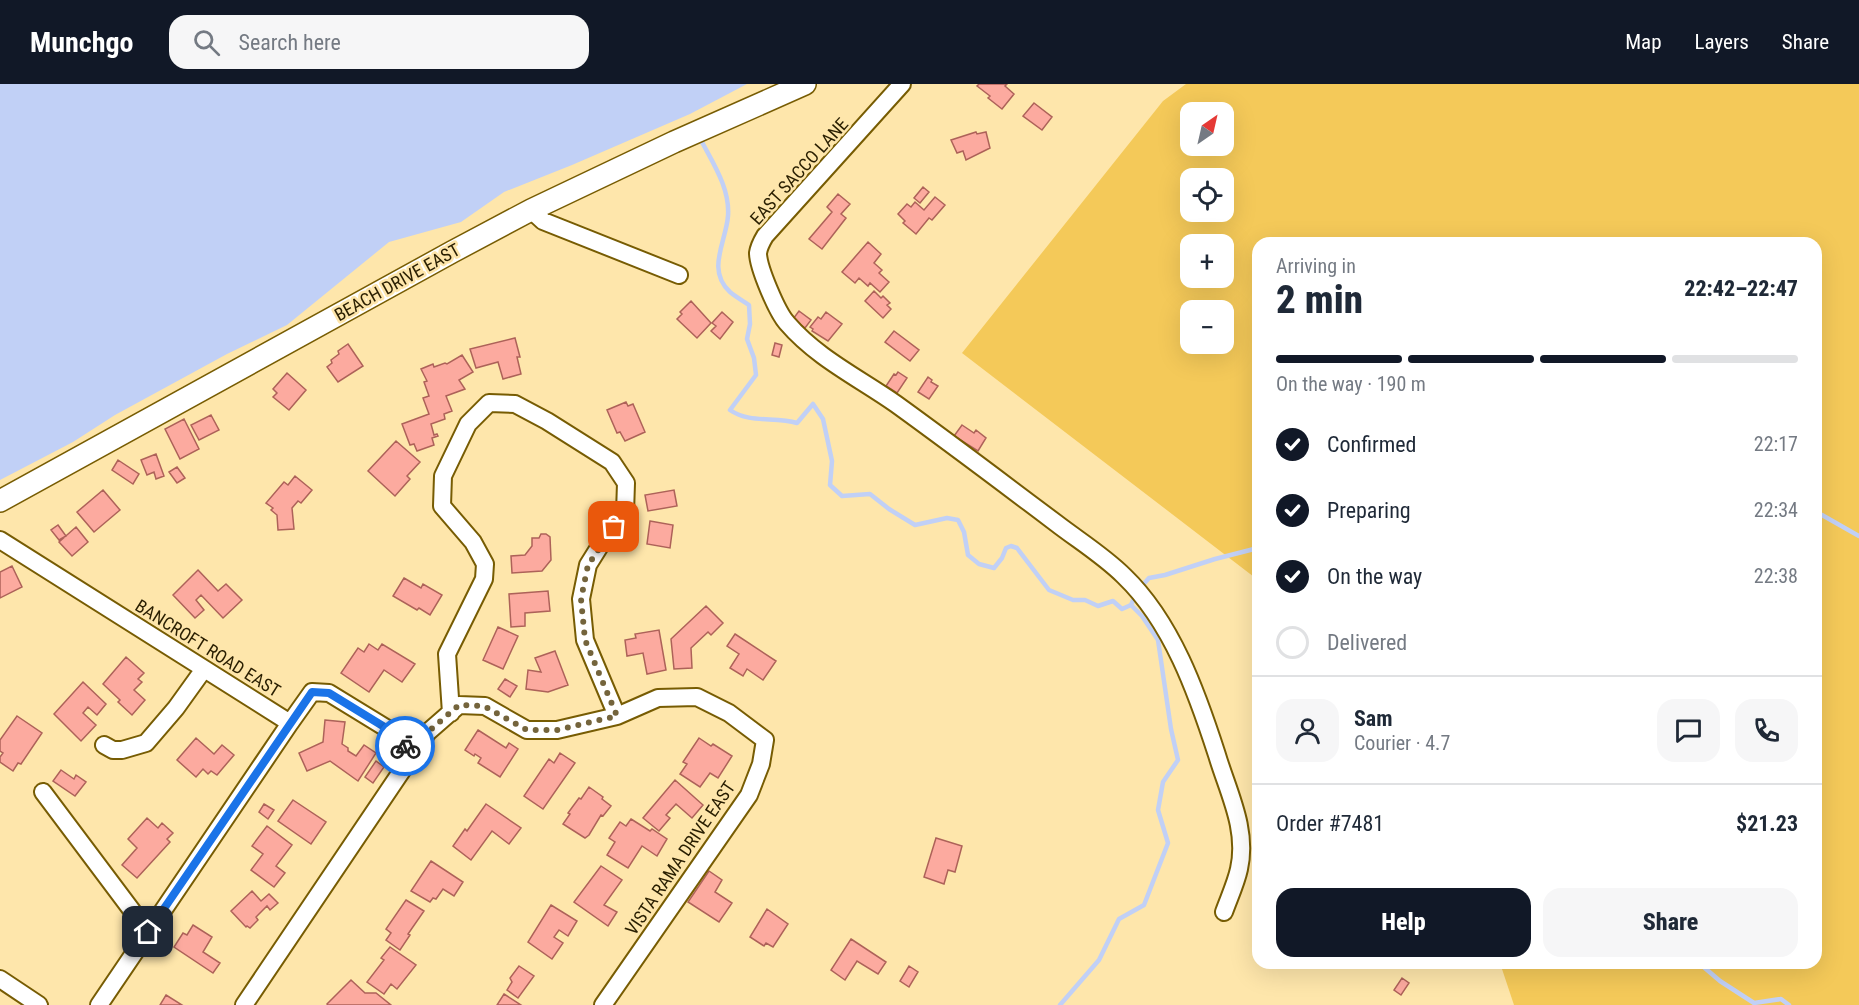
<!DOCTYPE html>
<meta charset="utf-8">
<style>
:root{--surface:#fff;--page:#f6f6f7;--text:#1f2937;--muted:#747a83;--line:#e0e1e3;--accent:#111827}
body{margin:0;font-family:"Roboto Condensed",sans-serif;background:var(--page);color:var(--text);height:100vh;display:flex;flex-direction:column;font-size:22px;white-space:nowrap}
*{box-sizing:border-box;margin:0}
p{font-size:20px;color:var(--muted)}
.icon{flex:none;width:33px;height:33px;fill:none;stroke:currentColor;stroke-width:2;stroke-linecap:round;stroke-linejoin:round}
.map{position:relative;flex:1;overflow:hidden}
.details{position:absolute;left:1252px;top:153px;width:570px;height:732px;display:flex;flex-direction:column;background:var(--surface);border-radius:18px;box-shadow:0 6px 24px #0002}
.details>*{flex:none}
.needle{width:39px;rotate:34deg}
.controls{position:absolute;left:1180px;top:18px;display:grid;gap:12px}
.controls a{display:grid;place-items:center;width:54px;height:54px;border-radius:12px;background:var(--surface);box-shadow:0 6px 24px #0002;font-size:30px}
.pin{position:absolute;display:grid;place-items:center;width:51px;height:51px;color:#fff;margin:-26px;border-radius:12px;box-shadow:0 3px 9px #0006}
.courier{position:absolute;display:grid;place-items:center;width:60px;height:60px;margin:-30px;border:4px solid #1a73e8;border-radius:50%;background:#fff;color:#222;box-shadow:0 2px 8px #0007}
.head em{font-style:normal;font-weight:800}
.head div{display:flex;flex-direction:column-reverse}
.head{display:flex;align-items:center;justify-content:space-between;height:102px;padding:0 24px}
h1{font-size:39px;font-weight:800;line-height:45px}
.bar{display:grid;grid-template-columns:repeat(4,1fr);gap:9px 6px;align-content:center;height:72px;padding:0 24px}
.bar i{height:8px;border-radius:4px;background:var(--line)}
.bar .on{background:var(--accent)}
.bar p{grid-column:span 4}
.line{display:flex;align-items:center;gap:15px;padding:0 24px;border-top:2px solid var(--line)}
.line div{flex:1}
.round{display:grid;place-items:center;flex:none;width:63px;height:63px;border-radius:18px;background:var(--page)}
ol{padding:0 24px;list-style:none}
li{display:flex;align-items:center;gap:18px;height:66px}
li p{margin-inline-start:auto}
li .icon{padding:6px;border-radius:50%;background:var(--accent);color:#fff;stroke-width:4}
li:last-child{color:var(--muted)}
li i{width:33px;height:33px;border:3px solid var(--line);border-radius:50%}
.action{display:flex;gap:12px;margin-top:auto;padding:12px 24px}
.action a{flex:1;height:69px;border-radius:18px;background:var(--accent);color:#fff;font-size:24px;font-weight:800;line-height:69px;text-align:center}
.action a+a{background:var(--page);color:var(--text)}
header{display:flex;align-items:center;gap:36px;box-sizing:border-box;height:84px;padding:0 30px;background:var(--accent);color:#fff}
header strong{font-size:28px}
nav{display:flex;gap:33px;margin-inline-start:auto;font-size:21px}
.search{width:420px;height:54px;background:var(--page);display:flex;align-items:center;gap:15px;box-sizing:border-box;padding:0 21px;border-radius:18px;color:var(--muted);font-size:22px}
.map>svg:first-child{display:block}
.green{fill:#f4c959;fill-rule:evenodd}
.water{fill:#c1d0f6}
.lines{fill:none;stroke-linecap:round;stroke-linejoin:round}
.stream{stroke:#c1d0f6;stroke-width:4.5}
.building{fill:#fcaa9f;stroke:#ad6259;stroke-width:1.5}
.minor-casing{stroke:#775c03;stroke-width:20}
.major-casing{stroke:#775c03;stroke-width:24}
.minor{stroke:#fff;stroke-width:16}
.major{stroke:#fff;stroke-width:21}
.done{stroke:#74643c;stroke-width:6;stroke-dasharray:0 10.8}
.route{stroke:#1a73e8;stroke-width:8}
.labels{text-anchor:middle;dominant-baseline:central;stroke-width:5;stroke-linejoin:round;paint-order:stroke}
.street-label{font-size:18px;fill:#291e00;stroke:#fee6ab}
</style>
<header>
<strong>Munchgo</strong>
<div class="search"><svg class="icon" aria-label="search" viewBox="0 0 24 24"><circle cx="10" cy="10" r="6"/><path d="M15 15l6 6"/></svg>Search here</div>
<nav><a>Map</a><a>Layers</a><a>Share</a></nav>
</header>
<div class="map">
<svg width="1859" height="921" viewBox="0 0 1859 921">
<rect width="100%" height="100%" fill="#fee6ab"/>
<path class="green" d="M1186 0H1859V921H1514L1500 879H1816V159H1258V496L962 269 1163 17ZM1191 28H1224V62H1191ZM1191 94H1224V128H1191ZM1191 160H1224V194H1191ZM1191 226H1224V260H1191Z"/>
<path class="water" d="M0 0H747L690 30 572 81 504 108 461 138 389 158 287 241 227 270 115 331 73 358 0 396Z"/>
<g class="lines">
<path class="stream" d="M702 58C714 81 730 105 728 132 726 158 706 186 730 208 736 213 743 217 749 221L750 240 747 255 754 274 756 291 730 326C750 340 775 332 797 339L813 320 823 335 832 377 830 401 842 412 870 410 889 425 915 441 947 434 958 436 964 448 968 471 979 480 994 484 1002 474 1006 464 1011 462 1017 464 1049 506 1073 516H1085L1098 522 1113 517 1122 525 1131 521 1136 510
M1816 430 1822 431 1859 452
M1141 503 1149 494 1165 491 1215 475 1258 464
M1699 879 1720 897 1754 919 1781 915 1789 921
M1060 921 1099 876 1119 835 1144 821 1168 759 1158 726 1163 698 1178 676 1171 645 1158 556 1142 532 1131 521"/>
</g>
<path class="building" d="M979 0H1007L1005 2 1014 10 1002 25 988 14 990 12 977 2Z
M1034 19 1052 33 1042 46 1023 32Z
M976 48 977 50 986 48 990 64 966 76 963 67 957 69 951 56Z
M923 103 929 108 920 119 914 114Z
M838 110 850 120 841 130 846 134 822 165 809 155 832 128 827 123Z
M935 113 945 121 932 136 929 134 916 150 903 139 905 137 898 130 907 120 911 123 915 118 924 126Z
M868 158 881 170 874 179 882 186 879 189 889 198 880 208 870 199 868 202 859 194 855 199 842 188Z
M874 207 881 214 883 212 890 219 887 221 891 225 883 234 865 217Z
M691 217 711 239 697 254 677 235 682 230 680 228Z
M799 227 811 236 805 244 793 235Z
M722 228 733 238 720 255 711 247 716 242 712 239Z
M826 228 842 240 828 257 812 247 813 245 810 243 818 233 821 235Z
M894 247 919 266 910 277 885 258Z
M515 254 520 273H517L521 290 503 295 498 278 476 284 470 265Z
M775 259 782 261 779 273 772 271Z
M348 260 363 282 338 298 327 283 332 279 331 276 339 270 338 267Z
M462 271 473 288 459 296 465 305 446 312 452 327 444 330 445 335 431 340 434 351 437 350 438 352 432 354 434 361 417 367 414 360 410 361 402 340 429 330 423 314 429 312 424 298 427 297 421 285 433 280 434 283 445 279 447 280Z
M898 288 907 294 897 309 886 302 894 290 896 291Z
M287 289 306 306 289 326 273 313 277 309 273 305Z
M928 293 932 296 931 298 938 302 929 315 918 308Z
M626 318 628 322 633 320 645 348 625 357 620 348 617 349 607 326Z
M211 331 219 346 199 356 191 341Z
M184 335 199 365 180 375 165 345Z
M962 341 974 349 976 346 986 354 978 367 954 352Z
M396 357 420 378 407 392 410 395 395 412 368 387Z
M156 370 164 392 156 395 154 388 147 391 141 376Z
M118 376 139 390 133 400 112 386Z
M177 383 185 394 177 399 169 388Z
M295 392 312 406 301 419 298 417 292 424 294 445 278 446 277 431 271 426 273 424 266 419 284 398 288 401Z
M103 406 120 426 94 448 77 428Z
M674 406 677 422 648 427 645 411Z
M650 437 673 441 670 464 647 460Z
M58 441 66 452 59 456 51 446Z
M76 443 88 458 72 472 59 458Z
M541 450H546L550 453 551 476 542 487 512 489 511 472 525 471 532 462V454H539Z
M12 482 22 503 0 514V488Z
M198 486 218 507 226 500 242 516 223 534 201 511 196 516 204 526 195 534 173 511Z
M404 494 421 504 423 500 442 511 430 531 419 524 417 526 393 512Z
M548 507 550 527 525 529V542L511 543 509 510Z
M706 522 723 539 711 551 708 548 691 564 692 584 674 585 671 555Z
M498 543 518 552 503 585 483 576Z
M659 546 666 586 647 590 643 569 627 572 625 556 636 554 635 550Z
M735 550 776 577 763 596 747 585 743 592 730 584 739 570 727 562Z
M369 560 378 566 382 560 415 580 402 598 384 586 369 608 341 589 358 564 364 568Z
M555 567 568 601 548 608 526 605 528 586 541 588 535 574Z
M126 573 144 589 138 595 142 598 134 606 145 616 132 631 118 618 120 616 103 600Z
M505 595 517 602 510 613 498 605Z
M83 598 106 620 97 631 88 623 83 629 96 641 81 657 54 630Z
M17 632 42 649 21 680 18 679 13 687 0 678V673L3 669 0 667V656Z
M325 636 345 638 342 660 348 664V667L356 672 364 661 376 669 358 697 330 677 307 687 299 669 323 658Z
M478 646 506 664 509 659 518 665 500 693 478 679 481 674 475 670 474 672 465 666Z
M196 654 214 670 222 661 234 671 217 691 211 687 208 690 203 685 196 693 177 676Z
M699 654 711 662 713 660 732 672 718 694 710 689 700 703 680 690 687 680 683 678Z
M560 669 575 679 543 725 524 712 549 675 554 679Z
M376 677 384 683 373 699 365 693Z
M61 686 74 695 76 691 86 698 75 712 53 697Z
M675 696 703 721 692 734 676 720 666 731 670 734 659 747 643 734Z
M589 703 603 713 602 715 611 722 603 732 601 731 589 751 585 754 563 740 570 730 568 729 579 714 581 715Z
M293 716 326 738 311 760 278 737Z
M264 720 274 726 268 735 259 728Z
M486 720 521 744 509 760 492 747 471 776 453 762 465 745 467 747Z
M147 734 158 744 162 739 173 749 167 755 170 758 137 794 122 781 137 764 128 755Z
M631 735 650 747 652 745 667 755 657 772 642 762 628 784 607 771 615 758 609 754 620 738 626 742Z
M267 742 292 761 276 782 285 789 274 803 251 786 263 770 252 762Z
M936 754 962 762 955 788 948 786 944 800 924 793Z
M431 777 463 798 454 812 443 805 436 815 433 814 430 818 411 807Z
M601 782 622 796 604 821 617 828 608 842 574 818Z
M709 787 722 796 715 808 732 819 719 838 688 818Z
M252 807 261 817 269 810 278 819 270 826 267 822 256 833 258 836 250 844 247 842 246 843 231 827Z
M406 816 424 827 408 850 410 851 400 866 386 856 391 849 386 845Z
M551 821 577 837 568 852 559 846 554 853 563 859 552 875 528 858Z
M767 825 788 840 773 863 766 859 764 862 750 853Z
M193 841 212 853 203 868 220 879 213 889 174 863 183 849 187 851Z
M851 855 886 878 878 890 857 877 845 896 831 886Z
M390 863 416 881 397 905 391 900 384 910 367 898 384 876 381 874Z
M519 882 534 892 518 914 507 906 512 898 510 894Z
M909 882 918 888 909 903 900 897Z
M1402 894 1409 899 1401 911 1394 906Z
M351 896 365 909H376L391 921H328L327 920Z
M504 910 521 921H497Z
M166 911 182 921H160Z"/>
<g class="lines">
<g class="minor-casing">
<path id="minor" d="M902 0 765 152C762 157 759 162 758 169 758 183 777 228 787 239 817 274 859 294 896 320 950 359 1003 399 1056 439 1078 456 1104 472 1124 492 1172 538 1197 609 1217 671 1228 708 1248 745 1239 785 1236 799 1229 814 1224 828
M531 126 543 137 679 191
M0 456 290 639 99 921
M451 629 447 570 484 495 485 480 473 458 442 422 443 392 468 340 489 319 515 320 547 337 612 378 626 399 625 429 603 457 588 481 581 515 585 556 617 632
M290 639 312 608 329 609 391 647 413 670
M104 661 113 666H122L146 659 176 624 204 585
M43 708 148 848
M0 895 39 921
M244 921 428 648 459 621 485 622 527 646H557L617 632 658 614 697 613 729 629 765 656 761 680 749 711 603 921"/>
</g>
<g class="major-casing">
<path id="major" d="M0 417 452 168 531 126 674 58 805 0"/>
</g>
<use href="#minor" class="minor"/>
<use href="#major" class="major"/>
</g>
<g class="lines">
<path class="done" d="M405 662 413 670 428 648 459 621 484 622 527 646H557L617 632 585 556 581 515 588 481 614 443"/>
<path class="route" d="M148 848 312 608 329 609 391 647 405 662"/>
</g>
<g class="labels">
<g class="street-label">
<text transform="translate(799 87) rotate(-48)">EAST SACCO LANE</text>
<text transform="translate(397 198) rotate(-29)">BEACH DRIVE EAST</text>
<text transform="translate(208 564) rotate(32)">BANCROFT ROAD EAST</text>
<text transform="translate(680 774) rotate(-56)">VISTA RAMA DRIVE EAST</text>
</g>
</g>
</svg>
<div class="controls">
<a><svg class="needle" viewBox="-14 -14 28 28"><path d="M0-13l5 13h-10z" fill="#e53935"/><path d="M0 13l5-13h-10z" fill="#747a83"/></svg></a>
<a><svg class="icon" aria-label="locate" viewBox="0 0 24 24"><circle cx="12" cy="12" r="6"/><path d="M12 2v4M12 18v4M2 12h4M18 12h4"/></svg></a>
<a>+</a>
<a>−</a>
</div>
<div class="pin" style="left:614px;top:443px;background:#ea580c"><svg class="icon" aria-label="bag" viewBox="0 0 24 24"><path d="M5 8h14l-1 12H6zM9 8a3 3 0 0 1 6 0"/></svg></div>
<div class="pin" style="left:148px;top:848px;background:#1f2937"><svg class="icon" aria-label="home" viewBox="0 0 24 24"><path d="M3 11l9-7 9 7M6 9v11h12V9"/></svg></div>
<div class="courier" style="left:405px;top:662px"><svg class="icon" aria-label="bike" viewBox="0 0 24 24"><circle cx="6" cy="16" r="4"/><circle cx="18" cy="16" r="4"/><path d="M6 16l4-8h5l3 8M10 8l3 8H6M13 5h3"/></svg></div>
<section class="details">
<div class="head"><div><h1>2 min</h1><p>Arriving in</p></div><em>22:42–22:47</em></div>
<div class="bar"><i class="on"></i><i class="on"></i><i class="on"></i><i></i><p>On the way · 190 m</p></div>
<ol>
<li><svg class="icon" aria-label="check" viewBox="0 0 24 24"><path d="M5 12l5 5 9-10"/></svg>Confirmed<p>22:17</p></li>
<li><svg class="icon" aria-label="check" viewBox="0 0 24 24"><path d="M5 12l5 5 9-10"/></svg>Preparing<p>22:34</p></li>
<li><svg class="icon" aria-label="check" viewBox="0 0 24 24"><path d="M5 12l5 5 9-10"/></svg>On the way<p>22:38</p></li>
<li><i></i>Delivered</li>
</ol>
<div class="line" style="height:108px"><a class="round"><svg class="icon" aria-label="person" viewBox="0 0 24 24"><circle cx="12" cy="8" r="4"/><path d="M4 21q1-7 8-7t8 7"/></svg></a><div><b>Sam</b><p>Courier · 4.7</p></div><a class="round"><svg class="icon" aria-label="chat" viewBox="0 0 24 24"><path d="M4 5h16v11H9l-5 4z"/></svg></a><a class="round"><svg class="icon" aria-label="phone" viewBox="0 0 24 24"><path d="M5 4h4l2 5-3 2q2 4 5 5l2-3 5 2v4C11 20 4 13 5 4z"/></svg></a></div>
<div class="line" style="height:78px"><div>Order #7481</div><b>$21.23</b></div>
<div class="action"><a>Help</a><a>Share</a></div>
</section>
</div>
